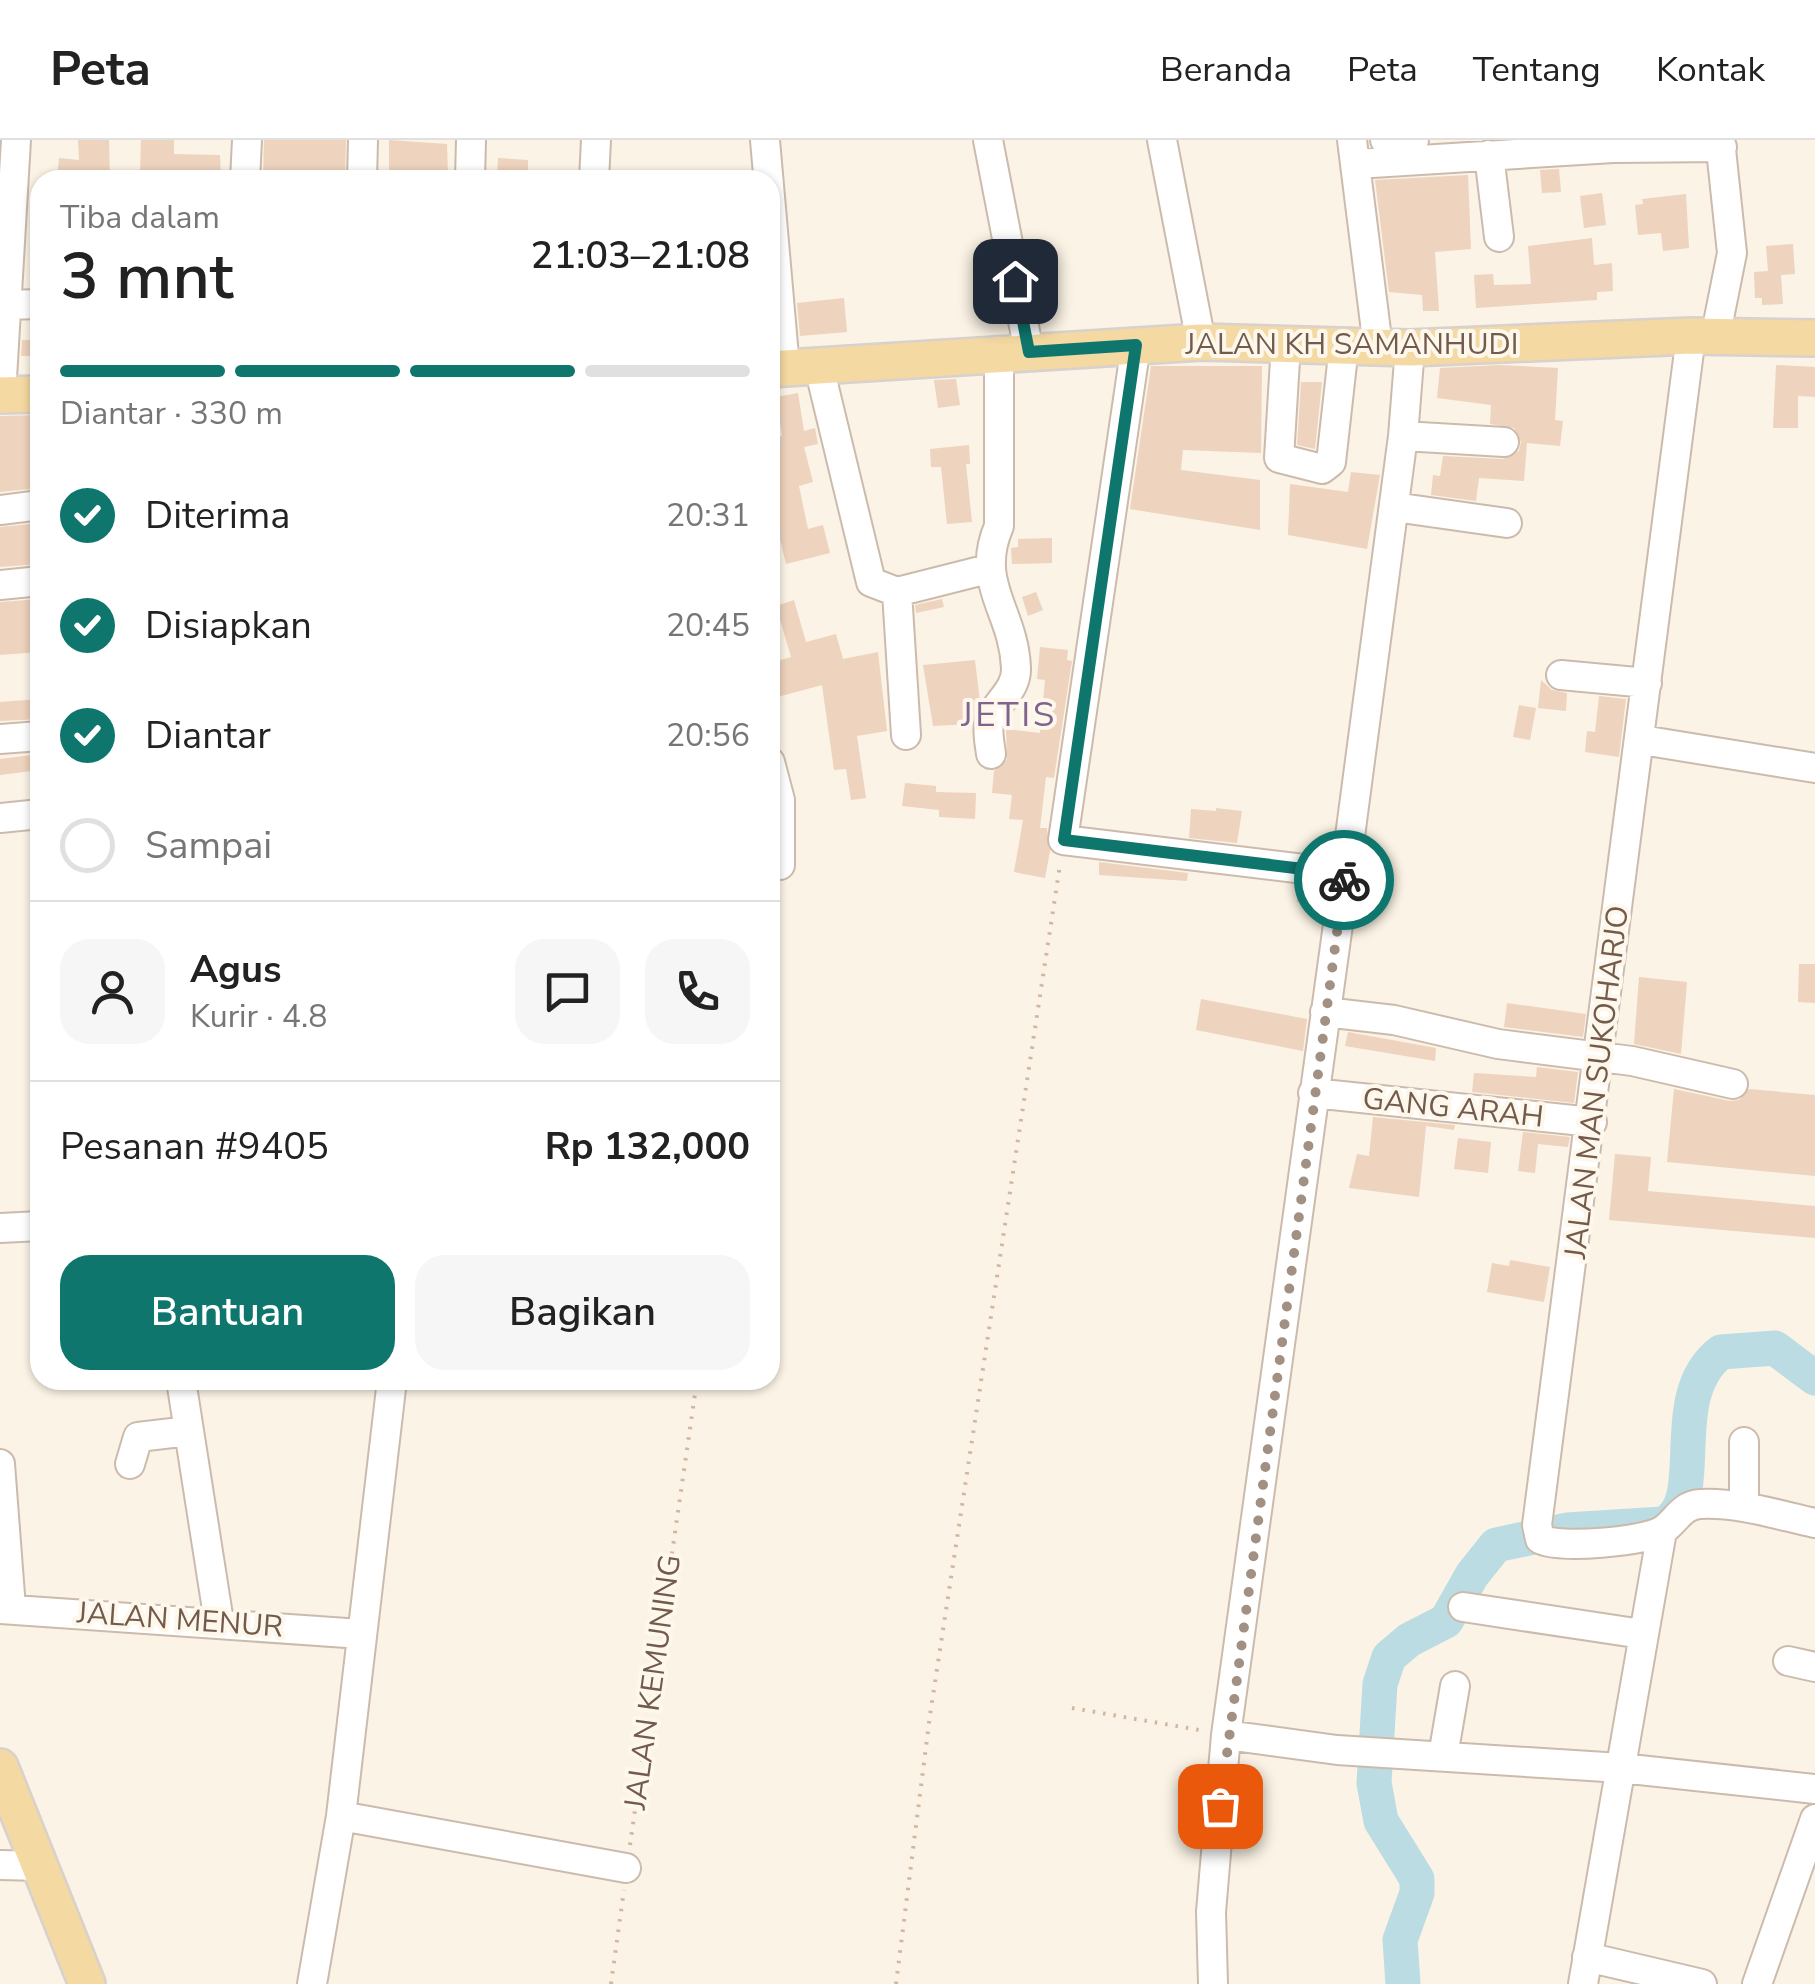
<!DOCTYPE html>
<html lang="id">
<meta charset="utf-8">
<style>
:root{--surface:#fff;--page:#f6f6f6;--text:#222;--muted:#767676;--line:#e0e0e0;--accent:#0f766e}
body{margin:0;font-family:"Nunito Sans",sans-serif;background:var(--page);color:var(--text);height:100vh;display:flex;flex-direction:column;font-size:38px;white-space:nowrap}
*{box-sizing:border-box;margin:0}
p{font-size:32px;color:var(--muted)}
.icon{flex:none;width:55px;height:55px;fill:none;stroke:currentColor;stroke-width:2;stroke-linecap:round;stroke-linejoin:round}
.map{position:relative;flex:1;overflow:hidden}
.drawer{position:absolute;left:30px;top:30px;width:750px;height:1220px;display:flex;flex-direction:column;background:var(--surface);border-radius:30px;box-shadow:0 2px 8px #0004}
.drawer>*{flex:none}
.pin{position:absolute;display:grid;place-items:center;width:85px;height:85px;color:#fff;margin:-42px;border-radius:20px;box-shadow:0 5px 15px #0006}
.courier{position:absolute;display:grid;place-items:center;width:100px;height:100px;margin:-50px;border:8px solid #0f766e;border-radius:50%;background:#fff;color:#222;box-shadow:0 2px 12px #0007}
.headline em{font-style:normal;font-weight:600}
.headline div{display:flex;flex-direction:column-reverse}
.headline{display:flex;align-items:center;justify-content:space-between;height:170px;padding:0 30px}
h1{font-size:65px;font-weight:600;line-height:75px}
.bar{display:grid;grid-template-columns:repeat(4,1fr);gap:15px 10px;align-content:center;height:120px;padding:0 30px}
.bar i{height:12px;border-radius:8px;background:var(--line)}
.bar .on{background:var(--accent)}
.bar p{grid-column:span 4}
.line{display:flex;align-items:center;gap:25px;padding:0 30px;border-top:2px solid var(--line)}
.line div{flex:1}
.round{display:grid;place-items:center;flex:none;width:105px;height:105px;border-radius:30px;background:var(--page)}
ol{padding:0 30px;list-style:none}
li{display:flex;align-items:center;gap:30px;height:110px}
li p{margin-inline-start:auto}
li .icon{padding:10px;border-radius:50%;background:var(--accent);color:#fff;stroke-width:4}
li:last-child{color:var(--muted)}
li i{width:55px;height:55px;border:5px solid var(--line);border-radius:50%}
.primary-button{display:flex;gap:20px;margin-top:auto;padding:20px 30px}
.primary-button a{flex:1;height:115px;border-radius:30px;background:var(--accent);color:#fff;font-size:40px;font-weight:600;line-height:115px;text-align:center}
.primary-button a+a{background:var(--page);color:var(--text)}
header{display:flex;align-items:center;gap:60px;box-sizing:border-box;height:140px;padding:0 50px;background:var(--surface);border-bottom:2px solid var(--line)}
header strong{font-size:48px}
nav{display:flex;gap:55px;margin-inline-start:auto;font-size:35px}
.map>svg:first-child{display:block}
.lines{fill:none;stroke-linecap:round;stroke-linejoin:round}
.river{stroke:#bbdce3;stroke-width:35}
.building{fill:#eed3be}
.minor-casing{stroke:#ccbbac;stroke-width:32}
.major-casing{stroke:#d8d1cd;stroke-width:40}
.path{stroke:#d3b6a2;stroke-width:4;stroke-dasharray:2.5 8;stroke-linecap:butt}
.minor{stroke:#fff;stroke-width:28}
.major{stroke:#f5d9a2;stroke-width:35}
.done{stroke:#a29082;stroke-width:10;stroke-dasharray:0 18}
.route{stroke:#0f766e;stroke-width:12}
.labels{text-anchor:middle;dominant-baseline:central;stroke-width:8;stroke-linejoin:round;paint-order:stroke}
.street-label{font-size:30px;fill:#725b4c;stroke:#fef7eb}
.quarter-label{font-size:35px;letter-spacing:2.5px;fill:#81648e;stroke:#fef7eb}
</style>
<header>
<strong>Peta</strong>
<nav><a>Beranda</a><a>Peta</a><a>Tentang</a><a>Kontak</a></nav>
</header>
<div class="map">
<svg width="1815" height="1844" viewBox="0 0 1815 1844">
<rect width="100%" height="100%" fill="#fbf3e5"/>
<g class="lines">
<path class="river" d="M1403 1844 1400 1800 1417 1753V1739L1381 1681 1374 1643 1380 1544 1389 1517 1409 1500 1446 1481 1472 1435 1496 1405 1567 1390 1663 1384C1711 1363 1662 1257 1721 1212L1775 1208 1815 1238"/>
</g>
<path class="building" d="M78 0H109L110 40H57L59 18 79 20Z
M141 0H174V14L220 15 221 40 140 36Z
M264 0H346L345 40 285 36V40H263Z
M389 0 447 4 448 35 389 38Z
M498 18 528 20V40L497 39Z
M1559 29 1561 52 1542 53 1540 30Z
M1468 35 1471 109 1435 112 1439 171H1423L1422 155 1389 152 1375 40Z
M1602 53 1606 85 1584 88 1580 56Z
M1686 54 1689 108 1663 111 1661 93 1638 95 1635 65 1643 64 1642 59Z
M1592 98 1594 125 1612 123 1613 151 1597 152V160L1476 168 1474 135 1493 134 1494 145 1531 144 1528 106Z
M1793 104 1795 134 1781 135 1783 164 1762 165V158H1755L1754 132 1768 131 1766 106Z
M844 158 847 192 800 196 797 163Z
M22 200H40V216H21Z
M1500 225 1558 228 1555 280 1563 281 1560 306 1527 303 1524 341 1479 338 1476 361 1431 355 1433 335 1440 336 1443 316 1503 319 1519 311 1521 302 1514 288 1490 284 1491 265 1437 258 1440 228Z
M1776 225 1815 227V257L1798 256V288H1773Z
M1151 226H1262L1261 313 1183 310 1181 330 1260 340V390L1130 369Z
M956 239 960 265 938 268 934 240Z
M1301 242H1322L1315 309 1297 305Z
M798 253 804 291 815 288 818 304 804 307 813 342 799 346 808 389 823 385 830 413 786 424 777 387 772 388 770 379V299L782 296 776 257Z
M40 275V348L0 352V276Z
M969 305 970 324H966L972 382 947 384 941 327H931L930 309Z
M1351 332 1380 335 1367 409 1288 395 1290 344 1348 352Z
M40 383V424L0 427V387Z
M1052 398V423L1012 424 1011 408 1018 407V399Z
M1036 452 1043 470 1028 476 1022 457Z
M40 459V512L0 515V462Z
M942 459 944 467 916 473 915 465Z
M794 460 806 502 836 494 843 519 878 512 887 591 857 596 866 658 851 660 846 629 834 630 822 545 770 559V523L791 517 776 466Z
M1040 507 1068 510 1067 520 1072 521 1054 638 1046 637 1040 688H1047L1050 711 1045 738 1014 732 1023 680 1009 679 1012 655 992 653 994 631 1007 620 1006 589 1040 593 1045 540 1037 539Z
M975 520 980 562 971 584 933 586 923 525Z
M1541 540 1552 550 1567 553 1566 571 1538 568Z
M1599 556 1626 559 1619 617 1585 612 1587 591 1595 592Z
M40 559V579L0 581V562Z
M1519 565 1536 568 1530 600 1513 597Z
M40 614V630L0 635V619Z
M905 643 936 646V652L976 653 975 679 939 677V670L902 666Z
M1216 668 1242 671 1237 703 1189 698 1191 669 1216 671Z
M1099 722 1188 733 1187 741 1099 735Z
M1298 746 1325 749 1323 765 1297 762Z
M1799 824H1815V863L1798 862Z
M1639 837 1687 842 1681 914 1634 904Z
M1201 859 1307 879 1303 911 1196 890Z
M1507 863 1586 874 1583 897 1504 887Z
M1348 892 1436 908 1435 921 1345 906Z
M1537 927 1578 932 1574 963 1472 952 1474 933 1536 937Z
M1674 949 1730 961 1739 960 1749 949 1815 955V1036L1667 1022Z
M1373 977 1455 985 1454 990 1426 986 1419 1057 1349 1048 1357 1014 1369 1016Z
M1523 992 1570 997 1568 1007 1538 1004 1535 1033 1518 1031Z
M1458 998 1491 1002 1488 1033 1454 1029Z
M1615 1014 1651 1017 1648 1051 1815 1066V1098L1609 1080Z
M1510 1120 1550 1127 1544 1162 1487 1152 1492 1123 1509 1126Z"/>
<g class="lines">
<g class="minor-casing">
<path id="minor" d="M765 0 785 228
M988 0 1029 212
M1162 0 1201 202
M1352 0 1378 207
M1385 0H1414
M1489 15 1499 97
M1356 24 1613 8 1722 7
M245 40 247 0
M362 40 363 0
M470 40 471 0
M594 40 596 0
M6 165 40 164
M1691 196 1537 1385 1540 1399C1559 1409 1644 1402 1663 1390 1676 1381 1682 1365 1700 1364 1738 1362 1778 1375 1815 1383
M1715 198 1732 113 1720 0
M1286 204 1279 318 1322 329 1331 322 1344 206
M1136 205 1063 700 1345 734
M819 227 871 442 897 452 988 429
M1 255 16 0
M1403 296 1504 302
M1394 367 1507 383
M0 370 40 365
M0 445 40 441
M897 452 906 595
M1561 535 1647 543
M0 599 40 596
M1642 600 1815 628
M991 614C990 605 987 593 989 583 994 563 1017 551 1016 528 1014 471 974 444 999 386V211
M770 622 780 660V725
M0 678 40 674
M1325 872 1394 880 1498 904 1632 921 1733 944
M1313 953 1592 982
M0 1088 40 1086
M181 1240 219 1482
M1744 1302V1367
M0 1324 11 1468
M130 1324 138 1297 189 1291
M1463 1467 1642 1494
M0 1469 361 1494
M1788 1521 1815 1527
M1226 1595 1337 1610 1621 1628 1815 1649
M1443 1616 1455 1546
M341 1676 626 1728
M0 1725 41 1726
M1587 1817 1702 1844
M312 1844 341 1676 392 1240
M1213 1844 1211 1772 1226 1595 1345 734 1403 296 1410 208
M1583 1844 1662 1391
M1757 1844 1815 1679"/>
</g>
<g class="major-casing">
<path id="major" d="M770 229 1201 202 1410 208 1691 196 1815 198
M0 255 40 254
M0 1627 87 1844"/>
</g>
<path class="path" d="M770 777 775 749
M1072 1568 1205 1591
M630 1705 697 1240
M611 1844 624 1750
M896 1844 930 1575 1060 725"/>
<use href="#minor" class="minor"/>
<use href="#major" class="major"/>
</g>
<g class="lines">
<path class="done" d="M1220 1666 1344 740"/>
<path class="route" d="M1015 141 1029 212 1136 205 1064 700 1345 734 1344 740"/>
</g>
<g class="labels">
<g class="street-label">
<text x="1352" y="204">JALAN KH SAMANHUDI</text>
<text transform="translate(1597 942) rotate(-83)">JALAN MAN SUKOHARJO</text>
<text transform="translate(1453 968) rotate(6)">GANG ARAH</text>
<text transform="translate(180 1480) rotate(4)">JALAN MENUR</text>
<text transform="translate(653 1542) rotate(-82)">JALAN KEMUNING</text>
</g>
<g class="quarter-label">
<text x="1009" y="574">JETIS</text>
</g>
</g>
</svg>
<div class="pin" style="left:1220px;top:1666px;background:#ea580c"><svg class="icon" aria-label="bag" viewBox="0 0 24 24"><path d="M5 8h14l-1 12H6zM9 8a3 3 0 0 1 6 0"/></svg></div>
<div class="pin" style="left:1015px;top:141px;background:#1f2937"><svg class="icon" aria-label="home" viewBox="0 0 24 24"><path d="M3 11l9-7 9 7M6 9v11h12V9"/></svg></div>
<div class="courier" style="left:1344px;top:740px"><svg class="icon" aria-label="bike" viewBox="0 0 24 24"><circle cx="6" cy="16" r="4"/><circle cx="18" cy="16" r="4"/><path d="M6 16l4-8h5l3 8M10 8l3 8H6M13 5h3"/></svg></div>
<section class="drawer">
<div class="headline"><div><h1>3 mnt</h1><p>Tiba dalam</p></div><em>21:03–21:08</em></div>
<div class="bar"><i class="on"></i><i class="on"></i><i class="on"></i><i></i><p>Diantar · 330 m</p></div>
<ol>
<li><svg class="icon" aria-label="check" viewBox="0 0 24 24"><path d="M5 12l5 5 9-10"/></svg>Diterima<p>20:31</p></li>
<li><svg class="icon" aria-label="check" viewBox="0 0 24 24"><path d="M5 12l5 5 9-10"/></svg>Disiapkan<p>20:45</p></li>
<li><svg class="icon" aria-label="check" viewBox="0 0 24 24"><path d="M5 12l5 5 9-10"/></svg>Diantar<p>20:56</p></li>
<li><i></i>Sampai</li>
</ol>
<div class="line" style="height:180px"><a class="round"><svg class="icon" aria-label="person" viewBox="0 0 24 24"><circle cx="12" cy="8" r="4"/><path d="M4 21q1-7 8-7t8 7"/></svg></a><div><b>Agus</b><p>Kurir · 4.8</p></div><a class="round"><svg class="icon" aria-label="chat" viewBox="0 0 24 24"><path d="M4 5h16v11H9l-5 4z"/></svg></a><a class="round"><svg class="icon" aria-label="phone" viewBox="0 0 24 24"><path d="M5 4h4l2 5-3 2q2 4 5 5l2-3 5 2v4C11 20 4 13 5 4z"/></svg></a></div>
<div class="line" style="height:130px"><div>Pesanan #9405</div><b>Rp 132,000</b></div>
<div class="primary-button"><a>Bantuan</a><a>Bagikan</a></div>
</section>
</div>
